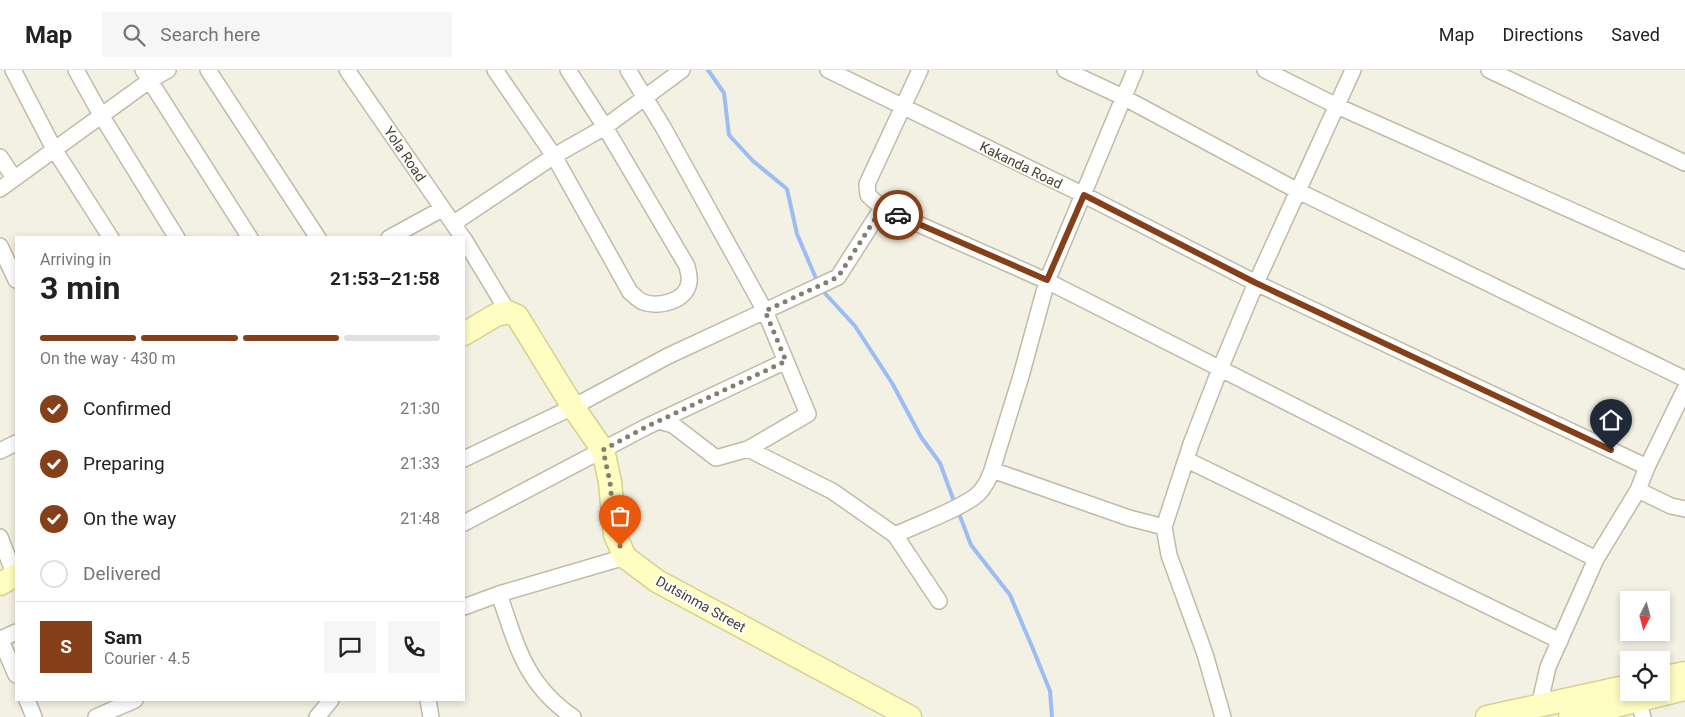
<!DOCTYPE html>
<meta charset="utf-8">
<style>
:root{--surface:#fff;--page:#f6f6f6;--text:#222;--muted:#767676;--line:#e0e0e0;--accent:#854019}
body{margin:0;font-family:Roboto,sans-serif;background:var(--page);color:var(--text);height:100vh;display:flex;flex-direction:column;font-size:19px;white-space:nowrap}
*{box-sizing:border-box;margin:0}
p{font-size:16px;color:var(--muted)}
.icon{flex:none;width:28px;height:28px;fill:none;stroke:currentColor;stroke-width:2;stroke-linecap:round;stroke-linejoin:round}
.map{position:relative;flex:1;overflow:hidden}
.panel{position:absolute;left:15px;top:166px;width:450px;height:465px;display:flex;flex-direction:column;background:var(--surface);border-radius:0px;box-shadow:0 2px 8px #0003}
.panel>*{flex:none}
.needle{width:32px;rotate:186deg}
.buttons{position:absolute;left:1620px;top:521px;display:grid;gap:10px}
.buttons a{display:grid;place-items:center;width:50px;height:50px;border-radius:0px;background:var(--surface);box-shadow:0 2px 8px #0003;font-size:25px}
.pin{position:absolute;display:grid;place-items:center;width:42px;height:42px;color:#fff;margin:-51px -21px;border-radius:50% 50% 50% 0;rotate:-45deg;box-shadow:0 0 5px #0007}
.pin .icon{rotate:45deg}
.courier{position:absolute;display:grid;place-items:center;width:50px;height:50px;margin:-25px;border:4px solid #854019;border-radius:50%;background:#fff;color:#222;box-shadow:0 1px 6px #0007}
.summary em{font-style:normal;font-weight:700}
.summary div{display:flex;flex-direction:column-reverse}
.summary{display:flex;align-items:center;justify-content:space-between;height:85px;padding:0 25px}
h1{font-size:32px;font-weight:700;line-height:38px}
.bar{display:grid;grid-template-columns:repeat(4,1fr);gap:8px 5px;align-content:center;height:60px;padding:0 25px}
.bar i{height:6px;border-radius:4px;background:var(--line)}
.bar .active{background:var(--accent)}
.bar p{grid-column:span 4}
.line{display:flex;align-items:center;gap:12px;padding:0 25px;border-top:1px solid var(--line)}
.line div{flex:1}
.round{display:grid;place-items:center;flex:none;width:52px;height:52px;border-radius:0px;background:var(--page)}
ol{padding:0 25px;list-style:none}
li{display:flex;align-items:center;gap:15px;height:55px}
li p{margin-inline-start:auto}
li .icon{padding:5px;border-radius:50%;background:var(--accent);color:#fff;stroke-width:4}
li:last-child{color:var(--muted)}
li i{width:28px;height:28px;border:2px solid var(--line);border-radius:50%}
header{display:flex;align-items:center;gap:30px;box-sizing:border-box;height:70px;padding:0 25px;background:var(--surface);border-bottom:1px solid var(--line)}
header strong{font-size:24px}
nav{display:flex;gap:28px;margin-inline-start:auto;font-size:18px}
.search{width:350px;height:45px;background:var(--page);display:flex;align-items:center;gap:12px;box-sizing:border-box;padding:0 18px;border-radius:0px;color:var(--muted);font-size:19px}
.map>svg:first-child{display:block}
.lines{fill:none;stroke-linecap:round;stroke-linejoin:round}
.stream{stroke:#9bbdf4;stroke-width:4}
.street-casing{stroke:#bfbba6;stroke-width:18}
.secondary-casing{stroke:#d5d290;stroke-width:25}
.street{stroke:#fff;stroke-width:15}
.secondary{stroke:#fffdc1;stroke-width:22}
.done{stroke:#827f71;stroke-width:5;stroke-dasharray:0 9}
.route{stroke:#854019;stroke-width:6}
.labels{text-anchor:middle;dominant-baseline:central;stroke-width:4;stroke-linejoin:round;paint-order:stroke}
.street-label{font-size:14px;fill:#454233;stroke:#fff}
</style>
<header>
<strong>Map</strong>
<div class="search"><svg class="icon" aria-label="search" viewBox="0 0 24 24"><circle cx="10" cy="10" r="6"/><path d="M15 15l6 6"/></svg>Search here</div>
<nav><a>Map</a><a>Directions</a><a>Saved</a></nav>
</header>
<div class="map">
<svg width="1685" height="647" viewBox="0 0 1685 647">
<rect width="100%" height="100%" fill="#f3f1e3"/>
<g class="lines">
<path class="stream" d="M708 0 724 23 729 65 753 91 787 119 797 164 818 213
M821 219 855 256 892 313 921 367 940 393 955 434
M958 441 971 475 1010 525 1033 579 1050 621 1052 647"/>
<g class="street-casing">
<path id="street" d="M13 0 54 79 111 168
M76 0 101 45 177 168
M143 0 250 168
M208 0 318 168
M347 0 463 168
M495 0 554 86 630 222C634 225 638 230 643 232 659 238 687 231 689 212 690 207 688 201 687 196L605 57 568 0
M628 0 663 57 765 241 808 344 748 379 716 388 673 355 659 351
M828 0 1084 125 1256 213 1647 397
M920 0 867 114 868 125 882 138 1047 211 1596 489
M1065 0 1123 27 1298 121 1685 309
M1265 0 1337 36 1685 191
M1489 0 1685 93
M0 87 14 108
M0 119 149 11 168 0
M454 153 554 86 605 57 682 0
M389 168 442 139
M464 169 508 242
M0 176 16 210
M748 379 832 421 895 465 939 531
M0 381 16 373
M464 389 573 337 668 286 838 207 882 138
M1187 390 1560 571
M992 400 1129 448 1164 457
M1638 420 1671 436 1685 439
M464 453 646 357 786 291
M895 465C916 455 963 438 978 424 985 417 989 409 992 400L1021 306 1047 211 1135 0
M0 467 15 506
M499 524C517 576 525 614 573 647
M464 537 499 524 625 487
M0 568 16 605
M1 569 16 562
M27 630 34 647
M428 630 431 647
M1638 630 1643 647
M1539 636 1548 597 1596 489 1638 420 1647 397 1685 319
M96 647 135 630
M317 647 331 630
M1223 647 1205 584 1169 485 1164 457 1191 374 1220 299 1256 213 1353 0"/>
</g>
<g class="secondary-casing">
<path id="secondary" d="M464 264 496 245 508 242 517 246 573 337 603 380 610 412 615 465 625 487 657 511 910 647
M0 514 16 505
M1661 608 1685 603
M1487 647 1629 616
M1570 647 1685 619"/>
</g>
<use href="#street" class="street"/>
<use href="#secondary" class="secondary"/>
</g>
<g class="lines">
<path class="done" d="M620 476 615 465 610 412 603 380 646 357 786 291 765 241 838 207 882 138 898 145"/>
<path class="route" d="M898 145 1047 210 1084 125 1256 213 1611 380"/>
</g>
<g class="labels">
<g class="street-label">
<text transform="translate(405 84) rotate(56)">Yola Road</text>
<text transform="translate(1021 95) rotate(26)">Kakanda Road</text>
<text transform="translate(701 534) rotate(29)">Dutsinma Street</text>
</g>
</g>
</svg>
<div class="buttons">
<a><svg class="needle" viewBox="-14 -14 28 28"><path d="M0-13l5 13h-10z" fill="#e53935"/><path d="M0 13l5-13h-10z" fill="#767676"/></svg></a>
<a><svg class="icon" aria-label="locate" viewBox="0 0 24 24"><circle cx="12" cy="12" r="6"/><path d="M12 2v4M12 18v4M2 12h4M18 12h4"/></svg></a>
</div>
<div class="pin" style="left:620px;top:476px;background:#ea580c"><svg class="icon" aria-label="bag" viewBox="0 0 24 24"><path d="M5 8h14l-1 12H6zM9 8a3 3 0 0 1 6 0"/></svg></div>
<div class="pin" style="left:1611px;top:380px;background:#1f2937"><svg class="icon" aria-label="home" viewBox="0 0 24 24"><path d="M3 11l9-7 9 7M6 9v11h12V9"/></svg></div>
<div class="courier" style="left:898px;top:145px"><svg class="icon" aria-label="car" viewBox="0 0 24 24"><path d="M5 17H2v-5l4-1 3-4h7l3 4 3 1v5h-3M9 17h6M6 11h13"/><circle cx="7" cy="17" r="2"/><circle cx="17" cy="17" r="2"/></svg></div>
<section class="panel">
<div class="summary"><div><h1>3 min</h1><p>Arriving in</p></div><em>21:53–21:58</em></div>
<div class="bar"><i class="active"></i><i class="active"></i><i class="active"></i><i></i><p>On the way · 430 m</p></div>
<ol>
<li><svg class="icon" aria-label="check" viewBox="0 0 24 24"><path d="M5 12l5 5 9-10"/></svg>Confirmed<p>21:30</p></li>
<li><svg class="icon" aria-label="check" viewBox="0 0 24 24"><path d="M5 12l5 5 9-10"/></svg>Preparing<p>21:33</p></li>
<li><svg class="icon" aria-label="check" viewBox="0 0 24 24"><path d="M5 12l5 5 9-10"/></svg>On the way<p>21:48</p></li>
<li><i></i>Delivered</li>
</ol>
<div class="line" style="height:90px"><b class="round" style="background:var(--accent);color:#fff">S</b><div><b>Sam</b><p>Courier · 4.5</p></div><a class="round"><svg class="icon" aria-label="chat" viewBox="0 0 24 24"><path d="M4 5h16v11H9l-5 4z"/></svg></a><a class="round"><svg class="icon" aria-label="phone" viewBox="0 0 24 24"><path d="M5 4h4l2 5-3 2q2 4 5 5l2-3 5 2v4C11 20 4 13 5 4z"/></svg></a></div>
</section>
</div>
